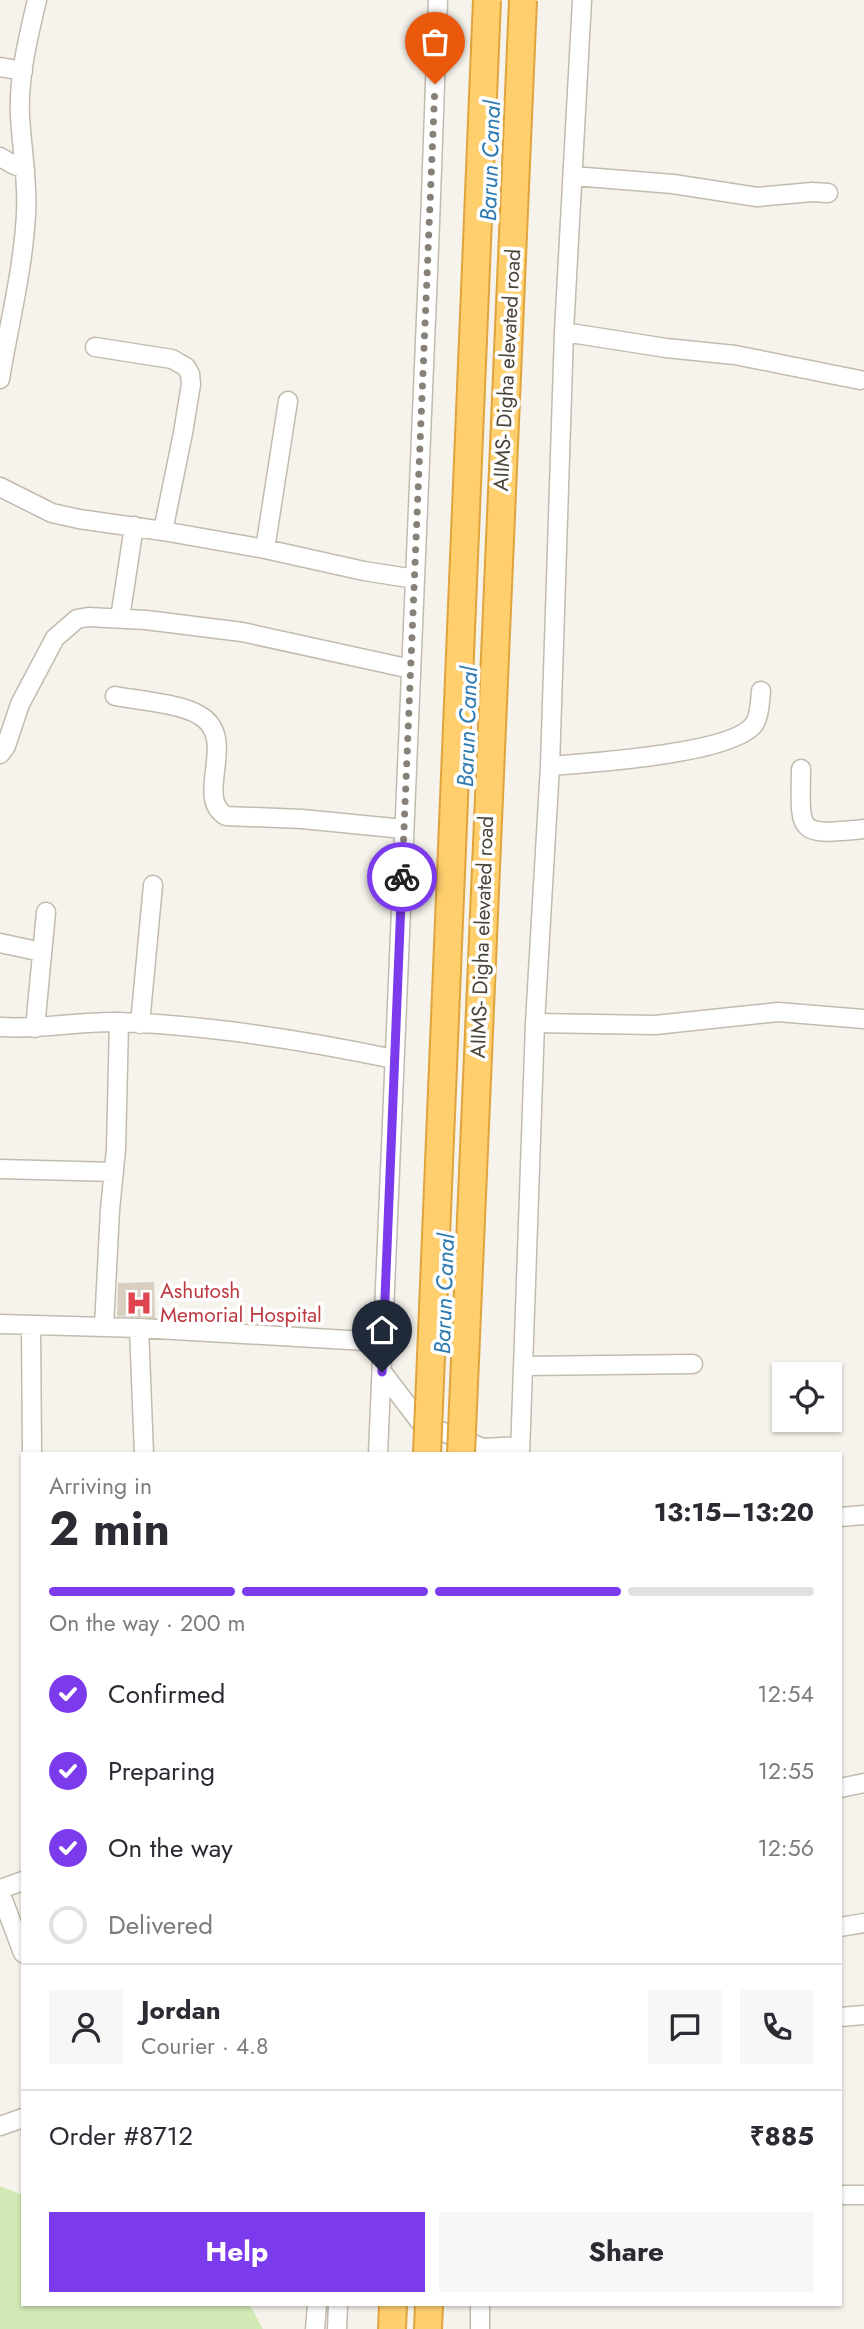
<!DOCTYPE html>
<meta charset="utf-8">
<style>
:root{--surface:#fff;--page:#f7f7f7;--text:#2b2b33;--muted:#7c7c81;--line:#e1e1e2;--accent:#7c3aed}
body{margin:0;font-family:Jost,sans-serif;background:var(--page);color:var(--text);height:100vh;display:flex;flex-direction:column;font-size:26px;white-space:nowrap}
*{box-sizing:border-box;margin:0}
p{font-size:23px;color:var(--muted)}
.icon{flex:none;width:38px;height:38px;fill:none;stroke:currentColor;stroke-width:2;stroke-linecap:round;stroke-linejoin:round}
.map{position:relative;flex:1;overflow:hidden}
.side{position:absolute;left:21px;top:1452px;width:821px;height:854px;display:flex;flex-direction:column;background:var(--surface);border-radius:0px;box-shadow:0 2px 5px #0004}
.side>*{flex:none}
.tools{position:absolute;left:772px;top:1362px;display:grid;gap:14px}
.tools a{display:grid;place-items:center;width:70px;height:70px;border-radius:0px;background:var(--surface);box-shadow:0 2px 5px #0004;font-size:35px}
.pin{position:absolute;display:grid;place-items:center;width:60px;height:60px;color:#fff;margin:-72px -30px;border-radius:50% 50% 50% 0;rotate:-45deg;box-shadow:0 0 7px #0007}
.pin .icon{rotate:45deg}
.courier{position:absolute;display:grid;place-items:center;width:70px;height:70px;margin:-35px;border:5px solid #7c3aed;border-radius:50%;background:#fff;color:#222;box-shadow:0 2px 9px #0007}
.overview em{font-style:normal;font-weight:700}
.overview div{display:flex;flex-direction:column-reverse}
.overview{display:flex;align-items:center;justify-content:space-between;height:119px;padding:0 28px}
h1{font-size:46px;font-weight:700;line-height:52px}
.bar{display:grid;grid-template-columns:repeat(4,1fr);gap:10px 7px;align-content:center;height:84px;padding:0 28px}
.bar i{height:9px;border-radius:5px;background:var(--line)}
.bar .selected{background:var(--accent)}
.bar p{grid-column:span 4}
.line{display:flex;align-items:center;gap:18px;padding:0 28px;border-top:2px solid var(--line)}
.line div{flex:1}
.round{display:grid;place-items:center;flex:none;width:74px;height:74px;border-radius:0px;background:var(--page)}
ol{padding:0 28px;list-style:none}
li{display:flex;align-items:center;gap:21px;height:77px}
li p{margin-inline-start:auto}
li .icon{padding:7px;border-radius:50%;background:var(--accent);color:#fff;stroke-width:4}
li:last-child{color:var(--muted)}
li i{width:38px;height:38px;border:4px solid var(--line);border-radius:50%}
.button{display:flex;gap:14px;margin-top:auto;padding:14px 28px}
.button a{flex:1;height:80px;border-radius:0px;background:var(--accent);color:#fff;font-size:28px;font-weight:700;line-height:80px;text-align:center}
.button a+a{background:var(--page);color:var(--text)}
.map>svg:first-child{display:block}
.green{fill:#d2eab5}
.building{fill:#d8cfc1}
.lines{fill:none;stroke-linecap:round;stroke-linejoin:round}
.minor-casing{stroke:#c2bbae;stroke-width:21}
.highway-casing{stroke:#e0a43c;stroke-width:30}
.minor{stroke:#fff;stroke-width:18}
.highway{stroke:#ffcf6e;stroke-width:26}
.highway-bridge-casing{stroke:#e0a43c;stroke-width:30;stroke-linecap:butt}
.highway-bridge{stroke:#ffcf6e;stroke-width:26}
.done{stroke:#878178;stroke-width:7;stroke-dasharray:0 12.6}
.route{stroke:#7c3aed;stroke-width:9}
.labels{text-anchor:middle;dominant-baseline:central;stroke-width:7;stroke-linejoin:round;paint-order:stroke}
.street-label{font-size:21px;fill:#4b4439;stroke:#fff}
.health-label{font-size:21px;fill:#be3a42;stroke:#fff;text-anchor:start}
.water-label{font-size:23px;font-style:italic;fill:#2e7ab2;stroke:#fff}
</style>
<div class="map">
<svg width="864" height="2329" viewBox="0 0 864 2329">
<rect width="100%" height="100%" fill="#f6f3ec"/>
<path class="green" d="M0 2186 23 2195V2305H250L263 2329H0Z"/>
<path class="building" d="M154 1282 155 1318 117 1316 118 1283Z"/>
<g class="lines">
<g class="minor-casing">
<path id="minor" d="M0 67 23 71
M0 157 14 165 25 169
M573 176 673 184 757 197 812 192 828 193
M564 332 666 348 735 355 860 380
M95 347 172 359 186 367 190 374 191 384 183 433 163 531
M0 379C9 324 23 270 26 214 28 181 22 150 20 117 18 78 28 38 37 0
M0 487 52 513 79 519 163 531 265 549 364 571 415 579
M265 549 288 401
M120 618 134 526
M115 696C137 700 182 704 199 715 240 738 193 797 226 816L302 819 404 829
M0 754 6 746 20 704 55 638 77 619 88 617 146 620 242 632 411 669
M550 766C587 763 736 754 755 723 760 714 760 701 761 691
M801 769C800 834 796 836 864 829
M0 943 42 952
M535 1023 655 1025 778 1012 864 1019
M140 1024 153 885
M0 1027C41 1030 78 1021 118 1022 211 1025 303 1040 394 1059
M35 1028 46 912
M0 1169 114 1172
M0 1324 139 1328 383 1342
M31 1325 32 1454
M104 1326 110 1210 116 1149 119 1022
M139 1328 144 1454
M524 1366 693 1364
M382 1372 421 1423 483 1448 520 1446
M378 1454 430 224 438 0
M520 1454 535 1023 550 766 564 332 582 0
M840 1517 864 1515
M840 1788 864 1783
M0 1889 23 1881
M0 1892 23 1953
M840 1927 864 1923
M840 2017 864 2015
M0 2126 23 2118
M840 2195H864
M315 2329 317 2305
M337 2329 338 2305
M480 2329V2305"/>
</g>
<g class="highway-casing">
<path id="highway" d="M392 2329 393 2305
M428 2329 429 2305"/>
</g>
<use href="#minor" class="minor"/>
<use href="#highway" class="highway"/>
<g class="highway-bridge-casing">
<path id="highway-bridge" d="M427 1454 487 0
M461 1454 523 0"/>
</g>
<use href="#highway-bridge" class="highway-bridge"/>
</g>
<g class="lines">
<path class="done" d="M402 877 435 84"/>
<path class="route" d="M382 1372 402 877"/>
</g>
<defs>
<g id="hospital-bare" transform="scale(2.1)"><path d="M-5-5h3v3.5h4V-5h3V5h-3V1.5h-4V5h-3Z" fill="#e0444e" stroke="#fff" stroke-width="2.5" paint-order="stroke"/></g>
</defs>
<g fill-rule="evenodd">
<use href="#hospital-bare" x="139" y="1303"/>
</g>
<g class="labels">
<g class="street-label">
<text transform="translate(507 370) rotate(-87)">AIIMS- Digha elevated road</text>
<text transform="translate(482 937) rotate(-88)">AIIMS- Digha elevated road</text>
</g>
<g class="health-label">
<text x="160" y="1291">Ashutosh<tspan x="160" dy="24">Memorial Hospital</tspan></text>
</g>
<g class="water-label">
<text transform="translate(490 161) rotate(-88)">Barun Canal</text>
<text transform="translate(467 727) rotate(-88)">Barun Canal</text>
<text transform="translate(444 1294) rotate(-88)">Barun Canal</text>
</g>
</g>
</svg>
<div class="tools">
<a><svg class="icon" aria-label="locate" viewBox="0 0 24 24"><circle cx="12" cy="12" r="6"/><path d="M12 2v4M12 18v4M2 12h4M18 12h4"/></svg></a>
</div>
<div class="pin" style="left:435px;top:84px;background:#ea580c"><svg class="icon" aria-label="bag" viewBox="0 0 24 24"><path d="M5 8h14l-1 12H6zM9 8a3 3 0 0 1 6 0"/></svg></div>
<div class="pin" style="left:382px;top:1372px;background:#1f2937"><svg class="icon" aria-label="home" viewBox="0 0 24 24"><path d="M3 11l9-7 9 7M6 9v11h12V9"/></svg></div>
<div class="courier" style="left:402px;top:877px"><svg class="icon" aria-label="bike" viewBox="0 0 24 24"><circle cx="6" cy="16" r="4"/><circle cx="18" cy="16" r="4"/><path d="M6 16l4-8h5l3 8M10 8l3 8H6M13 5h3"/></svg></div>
<section class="side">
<div class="overview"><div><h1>2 min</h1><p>Arriving in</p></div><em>13:15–13:20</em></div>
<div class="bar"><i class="selected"></i><i class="selected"></i><i class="selected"></i><i></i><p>On the way · 200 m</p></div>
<ol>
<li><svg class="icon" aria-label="check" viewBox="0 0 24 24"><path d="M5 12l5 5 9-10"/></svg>Confirmed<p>12:54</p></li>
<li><svg class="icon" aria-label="check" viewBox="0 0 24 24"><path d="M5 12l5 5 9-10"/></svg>Preparing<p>12:55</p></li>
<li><svg class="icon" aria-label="check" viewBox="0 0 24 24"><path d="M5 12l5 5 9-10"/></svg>On the way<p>12:56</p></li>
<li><i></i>Delivered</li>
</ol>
<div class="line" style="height:126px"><a class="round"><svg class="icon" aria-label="person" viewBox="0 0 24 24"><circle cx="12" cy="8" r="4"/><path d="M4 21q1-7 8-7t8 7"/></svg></a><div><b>Jordan</b><p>Courier · 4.8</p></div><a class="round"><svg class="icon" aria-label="chat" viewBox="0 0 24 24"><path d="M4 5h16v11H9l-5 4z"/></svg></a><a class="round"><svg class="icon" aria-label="phone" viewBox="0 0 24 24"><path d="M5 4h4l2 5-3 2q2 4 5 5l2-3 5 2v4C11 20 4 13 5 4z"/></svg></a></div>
<div class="line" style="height:91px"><div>Order #8712</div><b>₹885</b></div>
<div class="button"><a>Help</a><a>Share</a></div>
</section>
</div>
